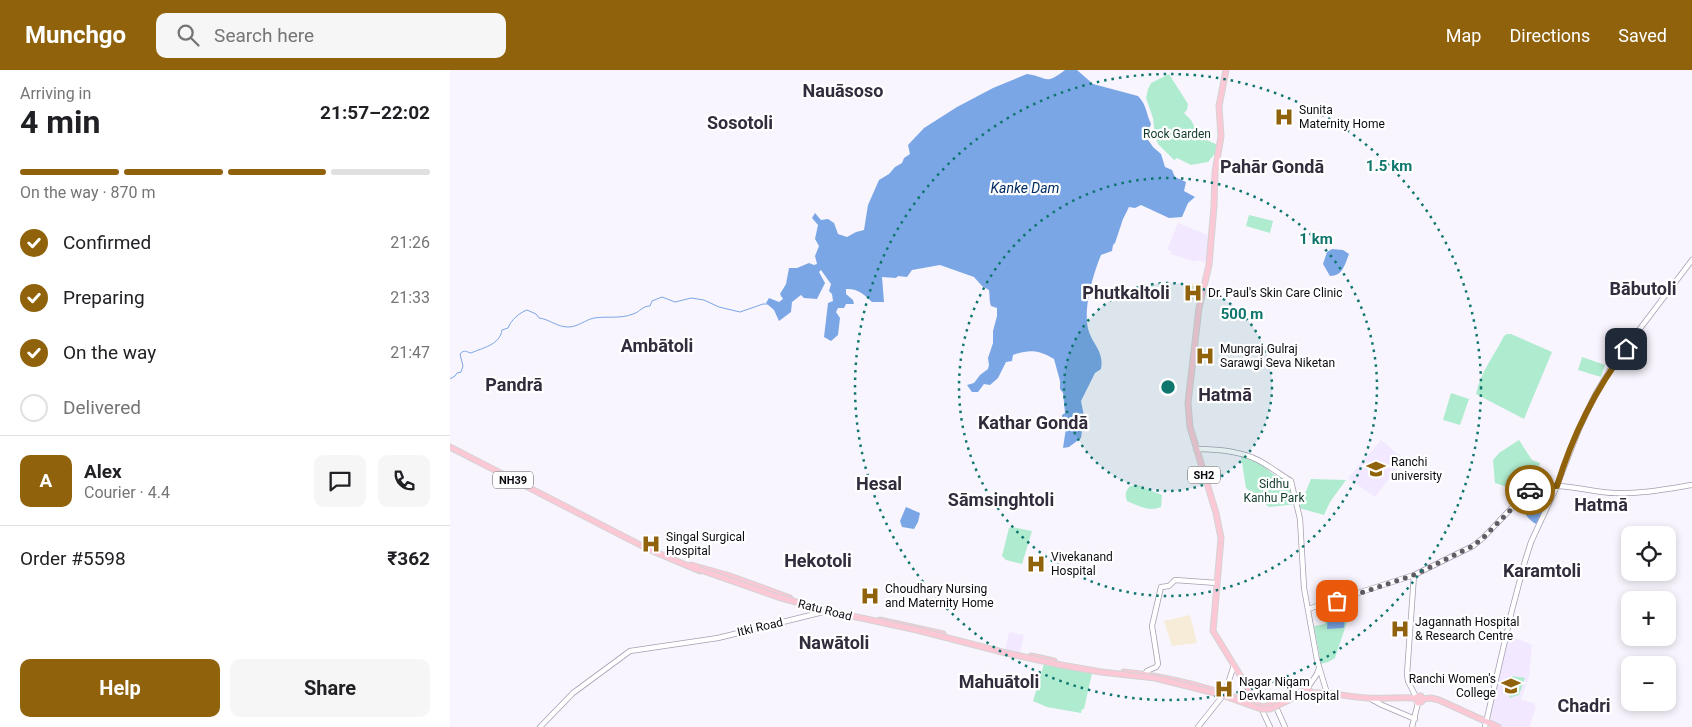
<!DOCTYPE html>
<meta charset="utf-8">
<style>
:root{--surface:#fff;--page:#f6f6f6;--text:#202124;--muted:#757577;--line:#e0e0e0;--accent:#8f620b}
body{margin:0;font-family:Roboto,sans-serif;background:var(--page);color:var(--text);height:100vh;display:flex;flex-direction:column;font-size:19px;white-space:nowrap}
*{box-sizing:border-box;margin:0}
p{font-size:16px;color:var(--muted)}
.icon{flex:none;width:28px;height:28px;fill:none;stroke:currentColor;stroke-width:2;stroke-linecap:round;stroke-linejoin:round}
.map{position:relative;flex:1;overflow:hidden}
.details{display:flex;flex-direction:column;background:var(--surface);width:450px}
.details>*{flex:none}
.buttons{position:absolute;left:1171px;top:456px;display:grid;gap:10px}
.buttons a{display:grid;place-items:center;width:55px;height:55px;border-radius:10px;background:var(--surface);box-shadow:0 2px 8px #0003;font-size:25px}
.pin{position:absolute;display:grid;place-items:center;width:42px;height:42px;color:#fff;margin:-21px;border-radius:10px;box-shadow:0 2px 8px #0006}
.courier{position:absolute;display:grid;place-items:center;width:50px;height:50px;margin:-25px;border:4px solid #8f620b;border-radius:50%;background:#fff;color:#222;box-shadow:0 1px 6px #0007}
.head em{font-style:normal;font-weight:700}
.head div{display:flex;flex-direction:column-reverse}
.head{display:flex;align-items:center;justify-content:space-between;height:85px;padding:0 20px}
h1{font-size:32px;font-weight:700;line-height:38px}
.bar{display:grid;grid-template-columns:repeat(4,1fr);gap:8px 5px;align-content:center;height:60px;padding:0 20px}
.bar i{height:6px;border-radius:4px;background:var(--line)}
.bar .current{background:var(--accent)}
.bar p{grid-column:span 4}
.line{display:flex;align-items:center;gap:12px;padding:0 20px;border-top:1px solid var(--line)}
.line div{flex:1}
.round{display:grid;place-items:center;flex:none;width:52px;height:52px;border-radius:10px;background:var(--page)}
ol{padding:0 20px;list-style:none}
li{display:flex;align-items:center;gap:15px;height:55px}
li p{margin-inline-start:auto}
li .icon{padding:5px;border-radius:50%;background:var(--accent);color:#fff;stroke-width:4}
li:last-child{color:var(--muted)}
li i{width:28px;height:28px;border:2px solid var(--line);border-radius:50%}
.button{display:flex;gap:10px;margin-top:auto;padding:10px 20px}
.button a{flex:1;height:58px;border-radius:10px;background:var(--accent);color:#fff;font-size:20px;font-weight:700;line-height:58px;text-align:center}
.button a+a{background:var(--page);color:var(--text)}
header{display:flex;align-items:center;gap:30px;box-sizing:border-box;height:70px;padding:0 25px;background:var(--accent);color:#fff}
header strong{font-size:24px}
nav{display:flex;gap:28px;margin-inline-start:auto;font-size:18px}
.search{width:350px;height:45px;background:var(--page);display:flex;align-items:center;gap:12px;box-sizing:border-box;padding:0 18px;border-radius:10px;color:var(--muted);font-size:19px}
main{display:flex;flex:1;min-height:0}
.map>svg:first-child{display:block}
.commercial{fill:#f6ecd7}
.built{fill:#f2e8ff}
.green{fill:#afebcf}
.water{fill:#7aa6e6}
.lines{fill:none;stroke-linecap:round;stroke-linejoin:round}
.stream{stroke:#7aa6e6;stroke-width:1}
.secondary-casing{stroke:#a79eb2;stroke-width:6}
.primary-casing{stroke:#d3d3d4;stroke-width:7}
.secondary{stroke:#fff;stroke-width:4.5}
.primary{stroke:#fcc8d6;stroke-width:5}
.primary-bridge-casing{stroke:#d3d3d4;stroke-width:7;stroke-linecap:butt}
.primary-bridge{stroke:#fcc8d6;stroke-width:5}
.done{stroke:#605c64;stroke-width:5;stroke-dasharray:0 9}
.route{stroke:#8f620b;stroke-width:6}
.ring{fill:none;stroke:#0f766e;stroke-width:2.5;stroke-dasharray:2.5 5}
.labels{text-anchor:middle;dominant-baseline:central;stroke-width:4.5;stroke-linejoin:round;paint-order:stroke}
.shield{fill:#fff;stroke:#565458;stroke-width:1}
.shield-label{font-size:11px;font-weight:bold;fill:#0d0a11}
.poi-label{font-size:12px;fill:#0d0a11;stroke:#fff;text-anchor:start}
.park-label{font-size:12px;fill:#123b2b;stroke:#fff}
.street-label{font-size:12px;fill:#0d0a11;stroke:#fff}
.water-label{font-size:14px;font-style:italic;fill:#012c63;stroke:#fff}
.district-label{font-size:18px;font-weight:bold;fill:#332c3c;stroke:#fff}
.centre{fill:#0f766e;stroke:#fff;stroke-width:2.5}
.ring-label{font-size:15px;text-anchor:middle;font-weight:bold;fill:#0f766e;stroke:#fff;stroke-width:4.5;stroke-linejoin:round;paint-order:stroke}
</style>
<header>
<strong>Munchgo</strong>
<div class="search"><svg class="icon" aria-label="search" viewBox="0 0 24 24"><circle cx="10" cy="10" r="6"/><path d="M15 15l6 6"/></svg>Search here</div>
<nav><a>Map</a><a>Directions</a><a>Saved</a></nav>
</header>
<main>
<section class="details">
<div class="head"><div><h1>4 min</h1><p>Arriving in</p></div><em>21:57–22:02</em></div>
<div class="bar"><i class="current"></i><i class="current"></i><i class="current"></i><i></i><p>On the way · 870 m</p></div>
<ol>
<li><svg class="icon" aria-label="check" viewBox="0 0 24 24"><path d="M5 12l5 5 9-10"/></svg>Confirmed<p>21:26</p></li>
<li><svg class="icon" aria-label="check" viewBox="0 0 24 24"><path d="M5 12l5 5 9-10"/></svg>Preparing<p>21:33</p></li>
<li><svg class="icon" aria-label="check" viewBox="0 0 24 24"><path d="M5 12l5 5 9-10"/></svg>On the way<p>21:47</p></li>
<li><i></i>Delivered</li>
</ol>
<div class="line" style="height:90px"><b class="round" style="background:var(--accent);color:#fff">A</b><div><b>Alex</b><p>Courier · 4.4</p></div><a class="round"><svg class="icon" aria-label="chat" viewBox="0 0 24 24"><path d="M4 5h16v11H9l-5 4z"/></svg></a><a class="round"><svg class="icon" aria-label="phone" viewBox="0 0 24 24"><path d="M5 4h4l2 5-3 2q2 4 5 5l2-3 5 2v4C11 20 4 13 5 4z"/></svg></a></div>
<div class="line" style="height:65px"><div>Order #5598</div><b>₹362</b></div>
<div class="button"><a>Help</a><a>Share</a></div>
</section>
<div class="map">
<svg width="1242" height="657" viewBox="0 0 1242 657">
<rect width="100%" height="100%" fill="#f9f5fe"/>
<path class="commercial" d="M748 213 751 214 747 231 736 227 740 214Z
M740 545 747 573 722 576 714 551Z"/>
<path class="built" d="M728 153 760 166 759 193 747 190 746 192 721 184V181L717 180Z
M931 370 954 389 925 427 898 408Z
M559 562 574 565 570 584 555 580Z
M1057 568 1068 569 1082 575 1079 606 1071 630 1084 633 1086 637 1079 657H1051L1041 652 1040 648Z"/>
<path class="green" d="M719 4 738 34 737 40 734 43 741 50 750 67 768 75 767 81 758 92 741 95 727 88 724 90 708 74 705 66 703 48 696 28 698 19 701 13Z
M799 145 823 151 820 163 796 156Z
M1057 264H1061L1102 282 1074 349 1026 324C1031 301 1044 286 1054 266Z
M1132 287 1155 295 1151 307 1128 300Z
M1001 323 1019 329 1010 355 993 350Z
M1069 370 1082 390 1090 393 1083 413 1080 416 1072 409 1065 410V417L1060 418 1045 413 1043 390 1049 383Z
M791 386 805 390 826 406 837 410 840 413 846 434 819 437 796 418Z
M861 409 896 410 880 432 874 445 849 438Z
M687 415 712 425 711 437C700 442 688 436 677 431 675 425 675 421 680 416Z
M562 457 582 461 572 494 556 490 552 486 559 458Z
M880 538 895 541 898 544V549L885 588 878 592 871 594 864 556 875 554 873 542Z
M594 594 642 603 634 639H632L631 643 597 637 583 631Z
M1062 606 1075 608 1069 625 1059 628Z"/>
<path class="water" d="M615 0H627L643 14 688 26C697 35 696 44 701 54L696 67 703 77 711 84 715 97 722 100 725 107 736 112 734 121 745 127 738 133 732 147 719 148 691 135 685 138 679 137 673 149 665 173 663 175 662 181 651 185C643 204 632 242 639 262 644 276 654 282 651 299L645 303 631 331 634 346 631 368 619 377 613 378 616 358 612 353V345L615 343 613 323 610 319V311L604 289C589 280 580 279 563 285L562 291 556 292 548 308 540 315 534 314 528 322H522L517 315 524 313 530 305 538 299 539 295 538 288 543 273V261L547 246V238L541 236C539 230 540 226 539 220L532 216 524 207 490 195 462 200 457 207 448 206 446 208 432 207 434 232H422C414 224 407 218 396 219V224L403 230 404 234H396L394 238H388L386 242 390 248 388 265 381 271 374 267 378 233 383 231 382 224 379 221 381 214 371 200 369 202 375 213 367 229 354 228 351 225 342 232 341 242 329 251 324 240 316 233 319 228 329 232 333 229 330 224 336 214 339 198H347L359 193 364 195 367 194 365 186 369 176 365 169 368 155 362 148 365 143 371 150 378 149 384 153 388 164 397 167 406 162 414 160 418 135 429 110 439 104 445 97 452 93 454 88 460 84 458 75 474 58 507 37 543 18 577 4C599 7 594 16 615 0Z
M882 179 893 180 899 184C895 194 893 206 880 206L873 194 877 182Z
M1093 425 1100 428 1086 454C1066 442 1075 430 1093 425Z
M456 437 470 443 468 452 464 459 452 457 450 451Z
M882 541 895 545 894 557 893 558 877 559 878 543Z"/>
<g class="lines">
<path class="stream" d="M0 309 5 306 7 303 11 302 13 296 10 284C15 279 16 282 21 283 32 278 50 275 52 260L58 258C61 250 69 243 77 240L86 244 89 248C99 249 107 257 118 257 128 257 135 250 144 248 157 246 171 249 183 244 190 242 192 236 200 236L202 231 212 227 225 232 241 228 254 230 269 237 290 242 313 234H318"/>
<g class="secondary-casing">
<path id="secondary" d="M746 379C766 379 790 381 808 390 819 396 830 404 841 411L850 449 854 518 867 590 877 623
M964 505 957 604 958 611 966 627
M858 539 964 505 1023 476 1033 468 1075 424C1094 406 1140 423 1165 423 1191 424 1217 419 1242 415
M695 604 697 601 706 597 708 594 702 556 711 517 719 516 725 510 767 513
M856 620 867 604 869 598
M921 629 932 635 965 649
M826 637 835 657
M812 640 820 657
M90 657 123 623 180 581 268 568 373 542 377 539
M748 657 775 623 784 595
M962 657 968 633
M1035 657 1062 540 1075 491 1081 472 1106 418 1129 359 1145 325 1164 293 1242 190"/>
</g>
<g class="primary-casing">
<path id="primary" d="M776 0 769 36 771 66 765 102 764 136 759 195 749 238 738 333 740 357 766 443 771 468 763 561 809 636
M0 377 198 479 250 501
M241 495 280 506 340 528
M430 550 493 564
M581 586 604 591
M674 602C706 605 736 612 766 621 782 625 798 634 814 637L852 621H860
M857 623C878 621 897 627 917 628 933 629 949 627 965 628L968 626H971L973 630 971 632 968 633 965 628
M845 628 860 623
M973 629 981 628 989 630 1048 657"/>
</g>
<use href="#secondary" class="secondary"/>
<use href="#primary" class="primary"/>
<g class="primary-bridge-casing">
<path id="primary-bridge" d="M248 499 328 527 379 541 467 560 556 583 611 595 651 602 705 608 769 624 811 639H820L847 626"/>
</g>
<use href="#primary-bridge" class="primary-bridge"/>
</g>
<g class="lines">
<path class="done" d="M887 531 964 505 1023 476 1033 468 1080 420"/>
<path class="route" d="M1080 420 1089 417 1107 416C1122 367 1145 320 1176 279"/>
</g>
<circle cx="718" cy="317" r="104" fill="#0f766e" fill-opacity=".12"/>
<g class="ring">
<circle cx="718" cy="317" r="104"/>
<circle cx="718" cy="317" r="209"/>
<circle cx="718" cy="317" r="313"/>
</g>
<defs>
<g id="hospital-bare" transform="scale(1.5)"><path d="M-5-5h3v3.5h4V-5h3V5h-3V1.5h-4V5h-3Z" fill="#8f620b" stroke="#fff" stroke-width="2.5" paint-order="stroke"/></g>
<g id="university-bare" transform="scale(1.5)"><path d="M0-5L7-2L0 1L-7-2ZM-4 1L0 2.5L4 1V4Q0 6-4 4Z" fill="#8f620b" stroke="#fff" stroke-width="2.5" paint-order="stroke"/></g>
</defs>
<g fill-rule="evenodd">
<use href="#hospital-bare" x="834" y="47"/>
<use href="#hospital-bare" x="743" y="223"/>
<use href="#hospital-bare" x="755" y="286"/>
<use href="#university-bare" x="926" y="399"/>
<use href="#hospital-bare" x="201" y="474"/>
<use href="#hospital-bare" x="586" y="494"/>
<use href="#hospital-bare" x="420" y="526"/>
<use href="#hospital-bare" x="950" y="559"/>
<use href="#university-bare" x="1061" y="616"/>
<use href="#hospital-bare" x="774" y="619"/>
</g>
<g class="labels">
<g class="shield">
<rect x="738" y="396.5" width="32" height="17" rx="4"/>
<rect x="43" y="401.5" width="40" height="17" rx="4"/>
</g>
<g class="shield-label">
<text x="754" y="405">SH2</text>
<text x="63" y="410">NH39</text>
</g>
<g class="poi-label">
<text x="849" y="40">Sunita<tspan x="849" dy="14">Maternity Home</tspan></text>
<text x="758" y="223">Dr. Paul's Skin Care Clinic</text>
<text x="770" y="279">Mungraj Gulraj<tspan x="770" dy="14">Sarawgi Seva Niketan</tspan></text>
<text x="941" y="392">Ranchi<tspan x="941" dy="14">university</tspan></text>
<text x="216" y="467">Singal Surgical<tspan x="216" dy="14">Hospital</tspan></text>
<text x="601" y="487">Vivekanand<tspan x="601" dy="14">Hospital</tspan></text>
<text x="435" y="519">Choudhary Nursing<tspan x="435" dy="14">and Maternity Home</tspan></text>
<text x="965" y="552">Jagannath Hospital<tspan x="965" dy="14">&amp; Research Centre</tspan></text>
<text x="1046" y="609" text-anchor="end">Ranchi Women's<tspan x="1046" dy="14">College</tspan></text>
<text x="789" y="612">Nagar Nigam<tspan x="789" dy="14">Devkamal Hospital</tspan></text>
</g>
<g class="park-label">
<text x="727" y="64">Rock Garden</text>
<text x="824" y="414">Sidhu<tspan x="824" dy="14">Kanhu Park</tspan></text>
</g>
<g class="street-label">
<text transform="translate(375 540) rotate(14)">Ratu Road</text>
<text transform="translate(310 557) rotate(-13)">Itki Road</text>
</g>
<g class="water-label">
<text x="575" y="118">Kanke Dam</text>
</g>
<g class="district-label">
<text x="393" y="20">Nauāsoso</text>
<text x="290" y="52">Sosotoli</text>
<text x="822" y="96">Pahār Gondā</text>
<text x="1193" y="218">Bābutoli</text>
<text x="676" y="222">Phutkaltoli</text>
<text x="207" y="275">Ambātoli</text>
<text x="64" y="314">Pandrā</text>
<text x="775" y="324">Hatmā</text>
<text x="583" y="352">Kathar Gondā</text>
<text x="429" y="413">Hesal</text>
<text x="551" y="429">Sāmsinghtoli</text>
<text x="1151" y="434">Hatmā</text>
<text x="368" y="490">Hekotoli</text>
<text x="1092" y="500">Karamtoli</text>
<text x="384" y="572">Nawātoli</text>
<text x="549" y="611">Mahuātoli</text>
<text x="1134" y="635">Chadri</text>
</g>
</g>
<circle cx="718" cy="317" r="8" class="centre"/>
<g class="ring-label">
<text x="939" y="101">1.5 km</text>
<text x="866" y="174">1 km</text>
<text x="792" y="249">500 m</text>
</g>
</svg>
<div class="buttons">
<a><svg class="icon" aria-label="locate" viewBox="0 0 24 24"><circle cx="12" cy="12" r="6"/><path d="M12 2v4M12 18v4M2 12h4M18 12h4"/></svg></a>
<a>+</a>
<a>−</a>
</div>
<div class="pin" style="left:887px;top:531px;background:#ea580c"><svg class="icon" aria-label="bag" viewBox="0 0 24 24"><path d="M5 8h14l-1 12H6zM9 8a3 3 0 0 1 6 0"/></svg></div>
<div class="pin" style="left:1176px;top:279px;background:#1f2937"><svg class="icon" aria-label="home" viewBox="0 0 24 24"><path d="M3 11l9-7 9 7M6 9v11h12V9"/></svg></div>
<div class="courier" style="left:1080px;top:420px"><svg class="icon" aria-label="car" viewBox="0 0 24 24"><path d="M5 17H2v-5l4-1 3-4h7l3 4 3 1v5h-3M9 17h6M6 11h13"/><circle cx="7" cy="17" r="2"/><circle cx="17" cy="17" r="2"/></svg></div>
</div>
</main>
